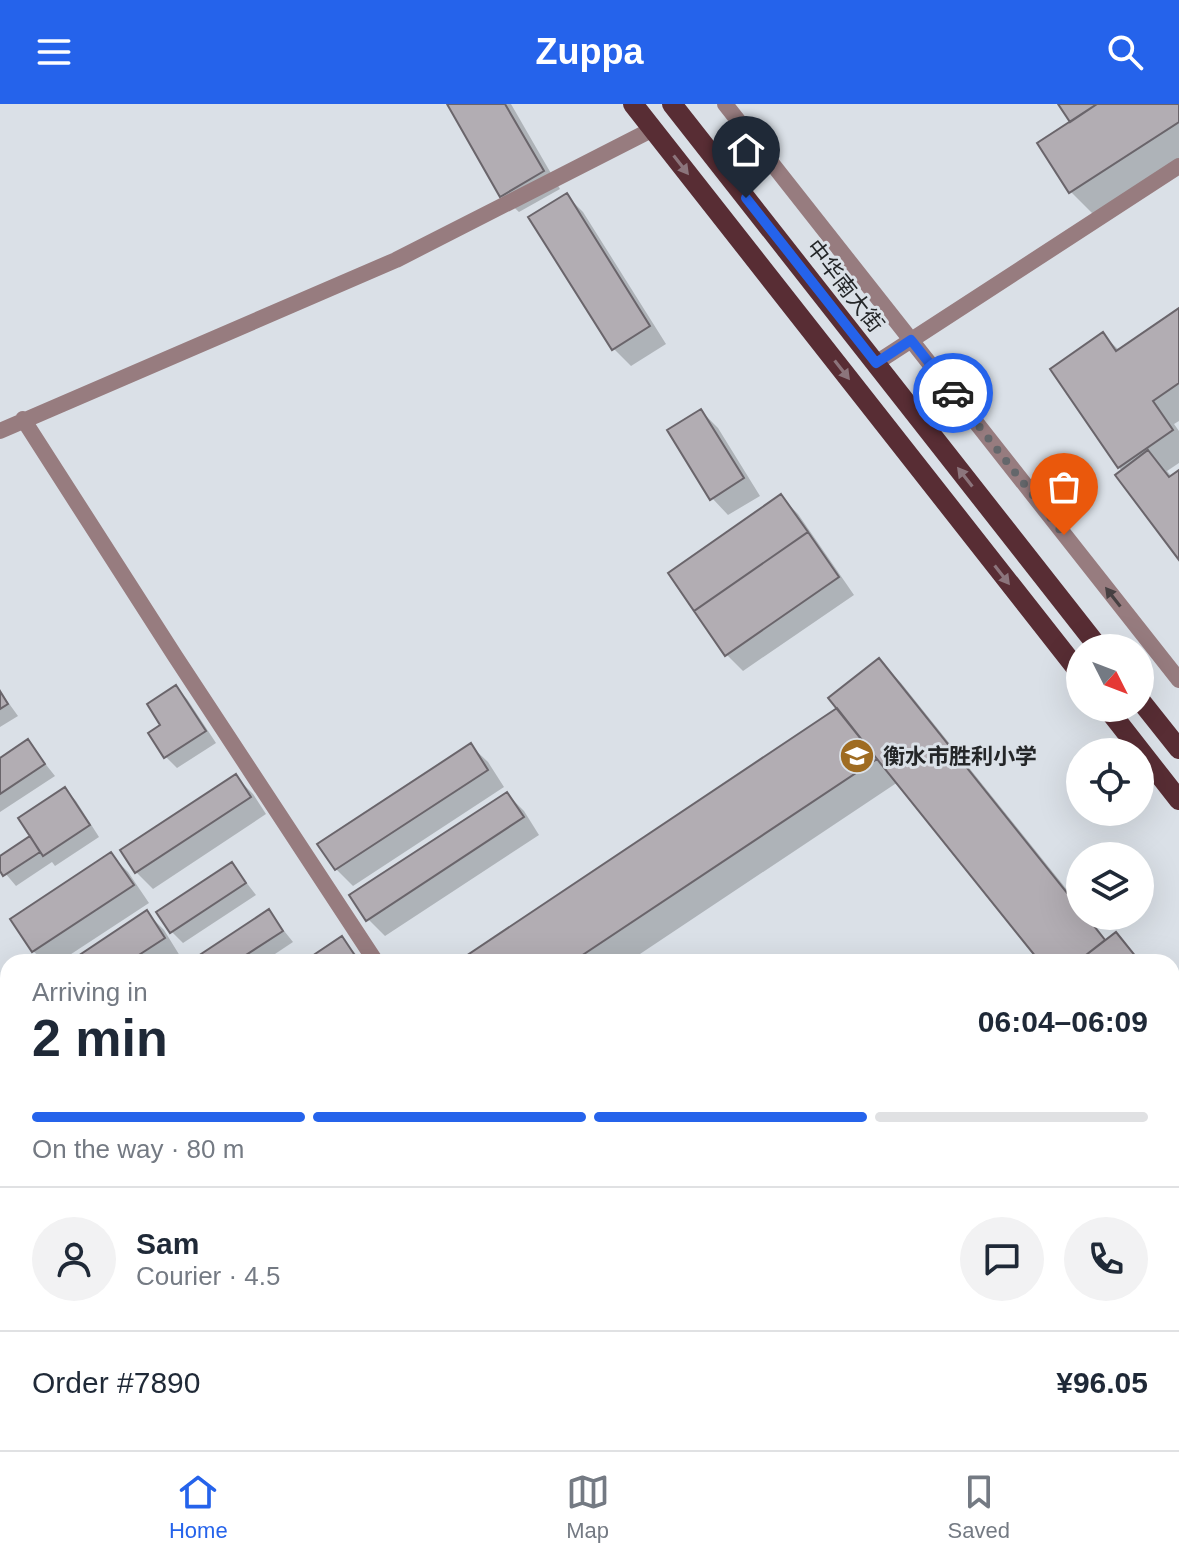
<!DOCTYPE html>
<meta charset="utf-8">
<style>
:root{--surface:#fff;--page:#f2f2f3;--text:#1f2937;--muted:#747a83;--line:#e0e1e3;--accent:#2563eb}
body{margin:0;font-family:Arial,"Noto Sans SC",sans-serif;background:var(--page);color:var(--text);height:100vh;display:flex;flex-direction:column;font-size:30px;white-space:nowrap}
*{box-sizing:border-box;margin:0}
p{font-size:26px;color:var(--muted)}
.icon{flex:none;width:44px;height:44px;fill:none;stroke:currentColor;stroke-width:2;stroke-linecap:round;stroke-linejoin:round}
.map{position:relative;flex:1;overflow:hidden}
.side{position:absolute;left:0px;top:850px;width:1180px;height:496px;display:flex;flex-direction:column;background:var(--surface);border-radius:24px 24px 0 0;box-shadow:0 8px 32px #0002}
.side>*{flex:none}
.needle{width:52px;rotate:132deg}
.tools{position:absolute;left:1066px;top:530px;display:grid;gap:16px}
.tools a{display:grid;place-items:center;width:88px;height:88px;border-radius:50%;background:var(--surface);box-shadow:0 8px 32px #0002;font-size:40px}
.pin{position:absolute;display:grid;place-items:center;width:68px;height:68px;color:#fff;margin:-82px -34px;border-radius:50% 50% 50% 0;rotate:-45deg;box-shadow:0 0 8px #0007}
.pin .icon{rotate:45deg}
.courier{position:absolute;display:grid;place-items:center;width:80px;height:80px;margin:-40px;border:6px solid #2563eb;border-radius:50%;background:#fff;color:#222;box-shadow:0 2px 10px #0007}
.headline em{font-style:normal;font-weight:700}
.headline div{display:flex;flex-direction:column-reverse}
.headline{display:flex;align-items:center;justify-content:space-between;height:136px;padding:0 32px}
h1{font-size:52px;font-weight:700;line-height:60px}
.bar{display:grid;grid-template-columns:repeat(4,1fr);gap:12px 8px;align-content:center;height:96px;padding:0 32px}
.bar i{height:10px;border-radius:6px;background:var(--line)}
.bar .current{background:var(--accent)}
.bar p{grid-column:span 4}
.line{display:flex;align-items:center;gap:20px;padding:0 32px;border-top:2px solid var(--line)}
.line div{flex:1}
.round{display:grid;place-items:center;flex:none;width:84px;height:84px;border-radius:42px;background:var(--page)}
header{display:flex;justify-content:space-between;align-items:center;height:104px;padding:0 32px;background:var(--accent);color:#fff;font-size:36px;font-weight:700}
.tabs{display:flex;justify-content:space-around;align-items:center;height:112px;border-top:2px solid var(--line);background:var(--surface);font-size:22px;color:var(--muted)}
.tabs a{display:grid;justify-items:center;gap:4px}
.tabs .current{color:var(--accent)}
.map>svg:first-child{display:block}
.shadow{fill:#0003}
.building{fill:#b2adb3;stroke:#6a656b;stroke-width:2}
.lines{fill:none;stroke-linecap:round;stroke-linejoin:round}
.lane{stroke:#977c7f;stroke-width:10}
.street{stroke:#977c7f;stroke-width:16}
.primary{stroke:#582d34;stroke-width:20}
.oneway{fill:#8c757c}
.oneway2{fill:#464042}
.done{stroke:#64676b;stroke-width:8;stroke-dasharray:0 14.4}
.route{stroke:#2563eb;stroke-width:10}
.labels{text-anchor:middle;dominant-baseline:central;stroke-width:6;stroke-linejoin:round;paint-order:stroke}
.street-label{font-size:22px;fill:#242628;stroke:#dae0e7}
.poi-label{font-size:22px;font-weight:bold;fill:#242628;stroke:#dae0e7;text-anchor:start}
</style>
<header><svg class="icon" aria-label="menu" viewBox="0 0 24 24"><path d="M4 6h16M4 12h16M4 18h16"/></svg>Zuppa<svg class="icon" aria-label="search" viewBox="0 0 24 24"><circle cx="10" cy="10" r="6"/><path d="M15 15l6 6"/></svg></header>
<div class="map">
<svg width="1179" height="1346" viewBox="0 0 1179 1346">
<rect width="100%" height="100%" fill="#dae0e7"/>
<path class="shadow" d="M449 0H511L560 85 519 108 502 92Z
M1061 0H1179V55L1093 110 1071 88 1072 18Z
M566 91 583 108 666 240 631 262 614 245 531 113Z
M1179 206V317L1174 320 1179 327V359L1167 367 1172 373 1179 368V452L1119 363 1103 231 1120 247Z
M701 307 718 324 760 392 728 411 712 394Z
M781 393 798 410 854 491 743 567 726 550Z
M878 556 901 579 1080 802V812H1088L1107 837 1115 830 1141 858H1042L898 678 628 858H460L840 605Z
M176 584 187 595 216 639 177 664 166 653 150 630 163 621Z
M0 587 18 612 0 623Z
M28 638 55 672 0 708V656Z
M471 642 488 658 504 683 353 782 336 765 320 740Z
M236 673 253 690 266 710 153 785 136 768Z
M65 685 76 697 99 733 55 762 52 758 16 782 0 763V754L32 733Z
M507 690 524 707 539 731 385 832 368 815Z
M111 751 128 768 149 799 59 858H45L33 847Z
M232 760 256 791 183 839 172 828Z
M269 808 293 838 263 858H193Z
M147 809 164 826 180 852 171 858H72Z
M342 835 363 858H307Z
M1179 920V989L1172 994V925Z
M0 1091 8 1104V1115L0 1121Z
M1172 1122 1179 1132V1164L1172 1168Z
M1179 1190V1292L1172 1296V1194Z
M8 1295V1338H58L64 1346H0V1301Z
M159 1338H304L292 1346H147Z
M416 1338H482L470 1346H421Z
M537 1338H649L652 1343 648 1346H525Z
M717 1338H734L724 1345Z"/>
<path class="building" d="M447 0H505L544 67 500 93Z
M1058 0H1097L1070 18Z
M1097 0H1179V18L1069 89 1037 39Z
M567 89 650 222 612 246 528 113Z
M1179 204V279L1153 297 1173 326 1118 364 1050 265 1103 228 1116 247Z
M701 305 744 374 710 396 667 326Z
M1148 346 1169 373 1179 366V456L1115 371Z
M781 390 808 428 694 507 668 469Z
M808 428 839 473 725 552 694 507Z
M879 554 1080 805V812H1086L1105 836 1077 858H1040L828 594Z
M176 581 206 627 164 654 148 629 160 621 147 600Z
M0 587 8 600 0 605Z
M837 604 877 655 572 858H457Z
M28 635 45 660 0 690V654Z
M471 639 488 666 335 766 317 740Z
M236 670 251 693 135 769 120 746Z
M65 683 90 721 43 752 18 714Z
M507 688 524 713 366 817 349 791Z
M30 732 40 748 3 772 0 767V752Z
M111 748 134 781 32 848 10 815Z
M232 758 246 779 170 829 156 808Z
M269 805 283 827 235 858H189Z
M147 806 165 834 128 858H69Z
M1116 828 1137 854 1132 858H1077Z
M342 832 358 856 303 858Z
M1179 917V959L1172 965V923Z
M8 1062V1090L0 1078V1067Z
M1179 1188V1255L1172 1260V1192Z
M8 1293V1338H35L24 1346H0V1298Z
M156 1338H248L235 1346H143Z
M413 1338H440L427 1346H418Z
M534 1338H618L605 1346H521Z"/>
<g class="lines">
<path class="lane" d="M391 1338 396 1346"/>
<path class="street" d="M725 0 1179 576
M876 259 1179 62
M23 315 175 552 376 858
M0 327 396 156 653 25
M0 1215 8 1227
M82 1338 87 1346
M691 1338 696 1346"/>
<path class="primary" d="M633 0 1080 569
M672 0 1099 544
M1140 596 1179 645
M1107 604 1179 696"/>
</g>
<defs><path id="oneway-solid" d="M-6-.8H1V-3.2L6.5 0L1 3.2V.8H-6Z" transform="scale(2)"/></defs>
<g class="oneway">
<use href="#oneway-solid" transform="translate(681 61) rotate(52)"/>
<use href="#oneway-solid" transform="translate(842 266) rotate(52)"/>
<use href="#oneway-solid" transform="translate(965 373) rotate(-128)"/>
<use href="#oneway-solid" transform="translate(1002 471) rotate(52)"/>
</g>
<use class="oneway2" href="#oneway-solid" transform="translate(1113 493) rotate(-128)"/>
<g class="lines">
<path class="done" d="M953 289 1064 431"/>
<path class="route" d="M746 94 876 259 911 236 953 289"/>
</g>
<defs>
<g id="school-disc" transform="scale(1.8)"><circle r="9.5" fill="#9f6c22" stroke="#dae0e7"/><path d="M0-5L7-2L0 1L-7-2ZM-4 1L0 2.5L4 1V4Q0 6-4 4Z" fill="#fff"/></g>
</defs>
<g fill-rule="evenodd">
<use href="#school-disc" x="857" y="652"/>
</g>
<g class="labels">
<g class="street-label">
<text transform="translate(845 182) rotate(52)">中华南大街</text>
</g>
<g class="poi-label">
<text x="883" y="652">衡水市胜利小学</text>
</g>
</g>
</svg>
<div class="tools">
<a><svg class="needle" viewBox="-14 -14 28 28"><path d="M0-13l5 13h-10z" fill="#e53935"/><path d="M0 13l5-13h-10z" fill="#747a83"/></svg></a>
<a><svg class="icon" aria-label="locate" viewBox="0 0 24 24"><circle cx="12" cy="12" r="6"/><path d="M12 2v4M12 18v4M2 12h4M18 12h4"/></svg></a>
<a><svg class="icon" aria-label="layers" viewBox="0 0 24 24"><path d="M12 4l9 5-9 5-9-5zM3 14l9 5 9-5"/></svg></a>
</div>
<div class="pin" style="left:1064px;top:431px;background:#ea580c"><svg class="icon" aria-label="bag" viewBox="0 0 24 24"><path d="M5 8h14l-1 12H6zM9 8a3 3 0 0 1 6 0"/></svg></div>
<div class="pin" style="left:746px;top:94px;background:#1f2937"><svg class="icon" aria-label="home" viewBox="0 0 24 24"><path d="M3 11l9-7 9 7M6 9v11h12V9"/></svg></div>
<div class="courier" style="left:953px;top:289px"><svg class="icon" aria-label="car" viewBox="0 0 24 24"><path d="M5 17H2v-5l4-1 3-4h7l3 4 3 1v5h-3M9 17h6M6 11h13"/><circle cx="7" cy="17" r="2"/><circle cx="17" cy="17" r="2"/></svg></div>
<section class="side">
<div class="headline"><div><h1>2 min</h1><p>Arriving in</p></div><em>06:04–06:09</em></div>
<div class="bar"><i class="current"></i><i class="current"></i><i class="current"></i><i></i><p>On the way · 80 m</p></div>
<div class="line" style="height:144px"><a class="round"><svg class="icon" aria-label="person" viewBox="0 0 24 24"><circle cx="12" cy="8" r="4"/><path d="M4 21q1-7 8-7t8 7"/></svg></a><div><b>Sam</b><p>Courier · 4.5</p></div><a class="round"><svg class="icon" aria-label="chat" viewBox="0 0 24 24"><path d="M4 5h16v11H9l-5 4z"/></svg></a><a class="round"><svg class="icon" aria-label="phone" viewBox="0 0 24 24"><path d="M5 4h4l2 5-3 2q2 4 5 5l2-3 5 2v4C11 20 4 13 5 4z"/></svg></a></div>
<div class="line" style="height:104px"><div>Order #7890</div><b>¥96.05</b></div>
</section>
</div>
<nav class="tabs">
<a class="current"><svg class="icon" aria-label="home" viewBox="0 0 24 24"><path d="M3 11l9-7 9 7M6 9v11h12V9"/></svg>Home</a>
<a><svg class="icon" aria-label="map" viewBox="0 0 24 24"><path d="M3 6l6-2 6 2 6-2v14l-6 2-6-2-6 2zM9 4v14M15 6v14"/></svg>Map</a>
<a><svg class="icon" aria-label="saved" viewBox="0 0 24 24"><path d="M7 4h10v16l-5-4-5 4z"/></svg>Saved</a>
</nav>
